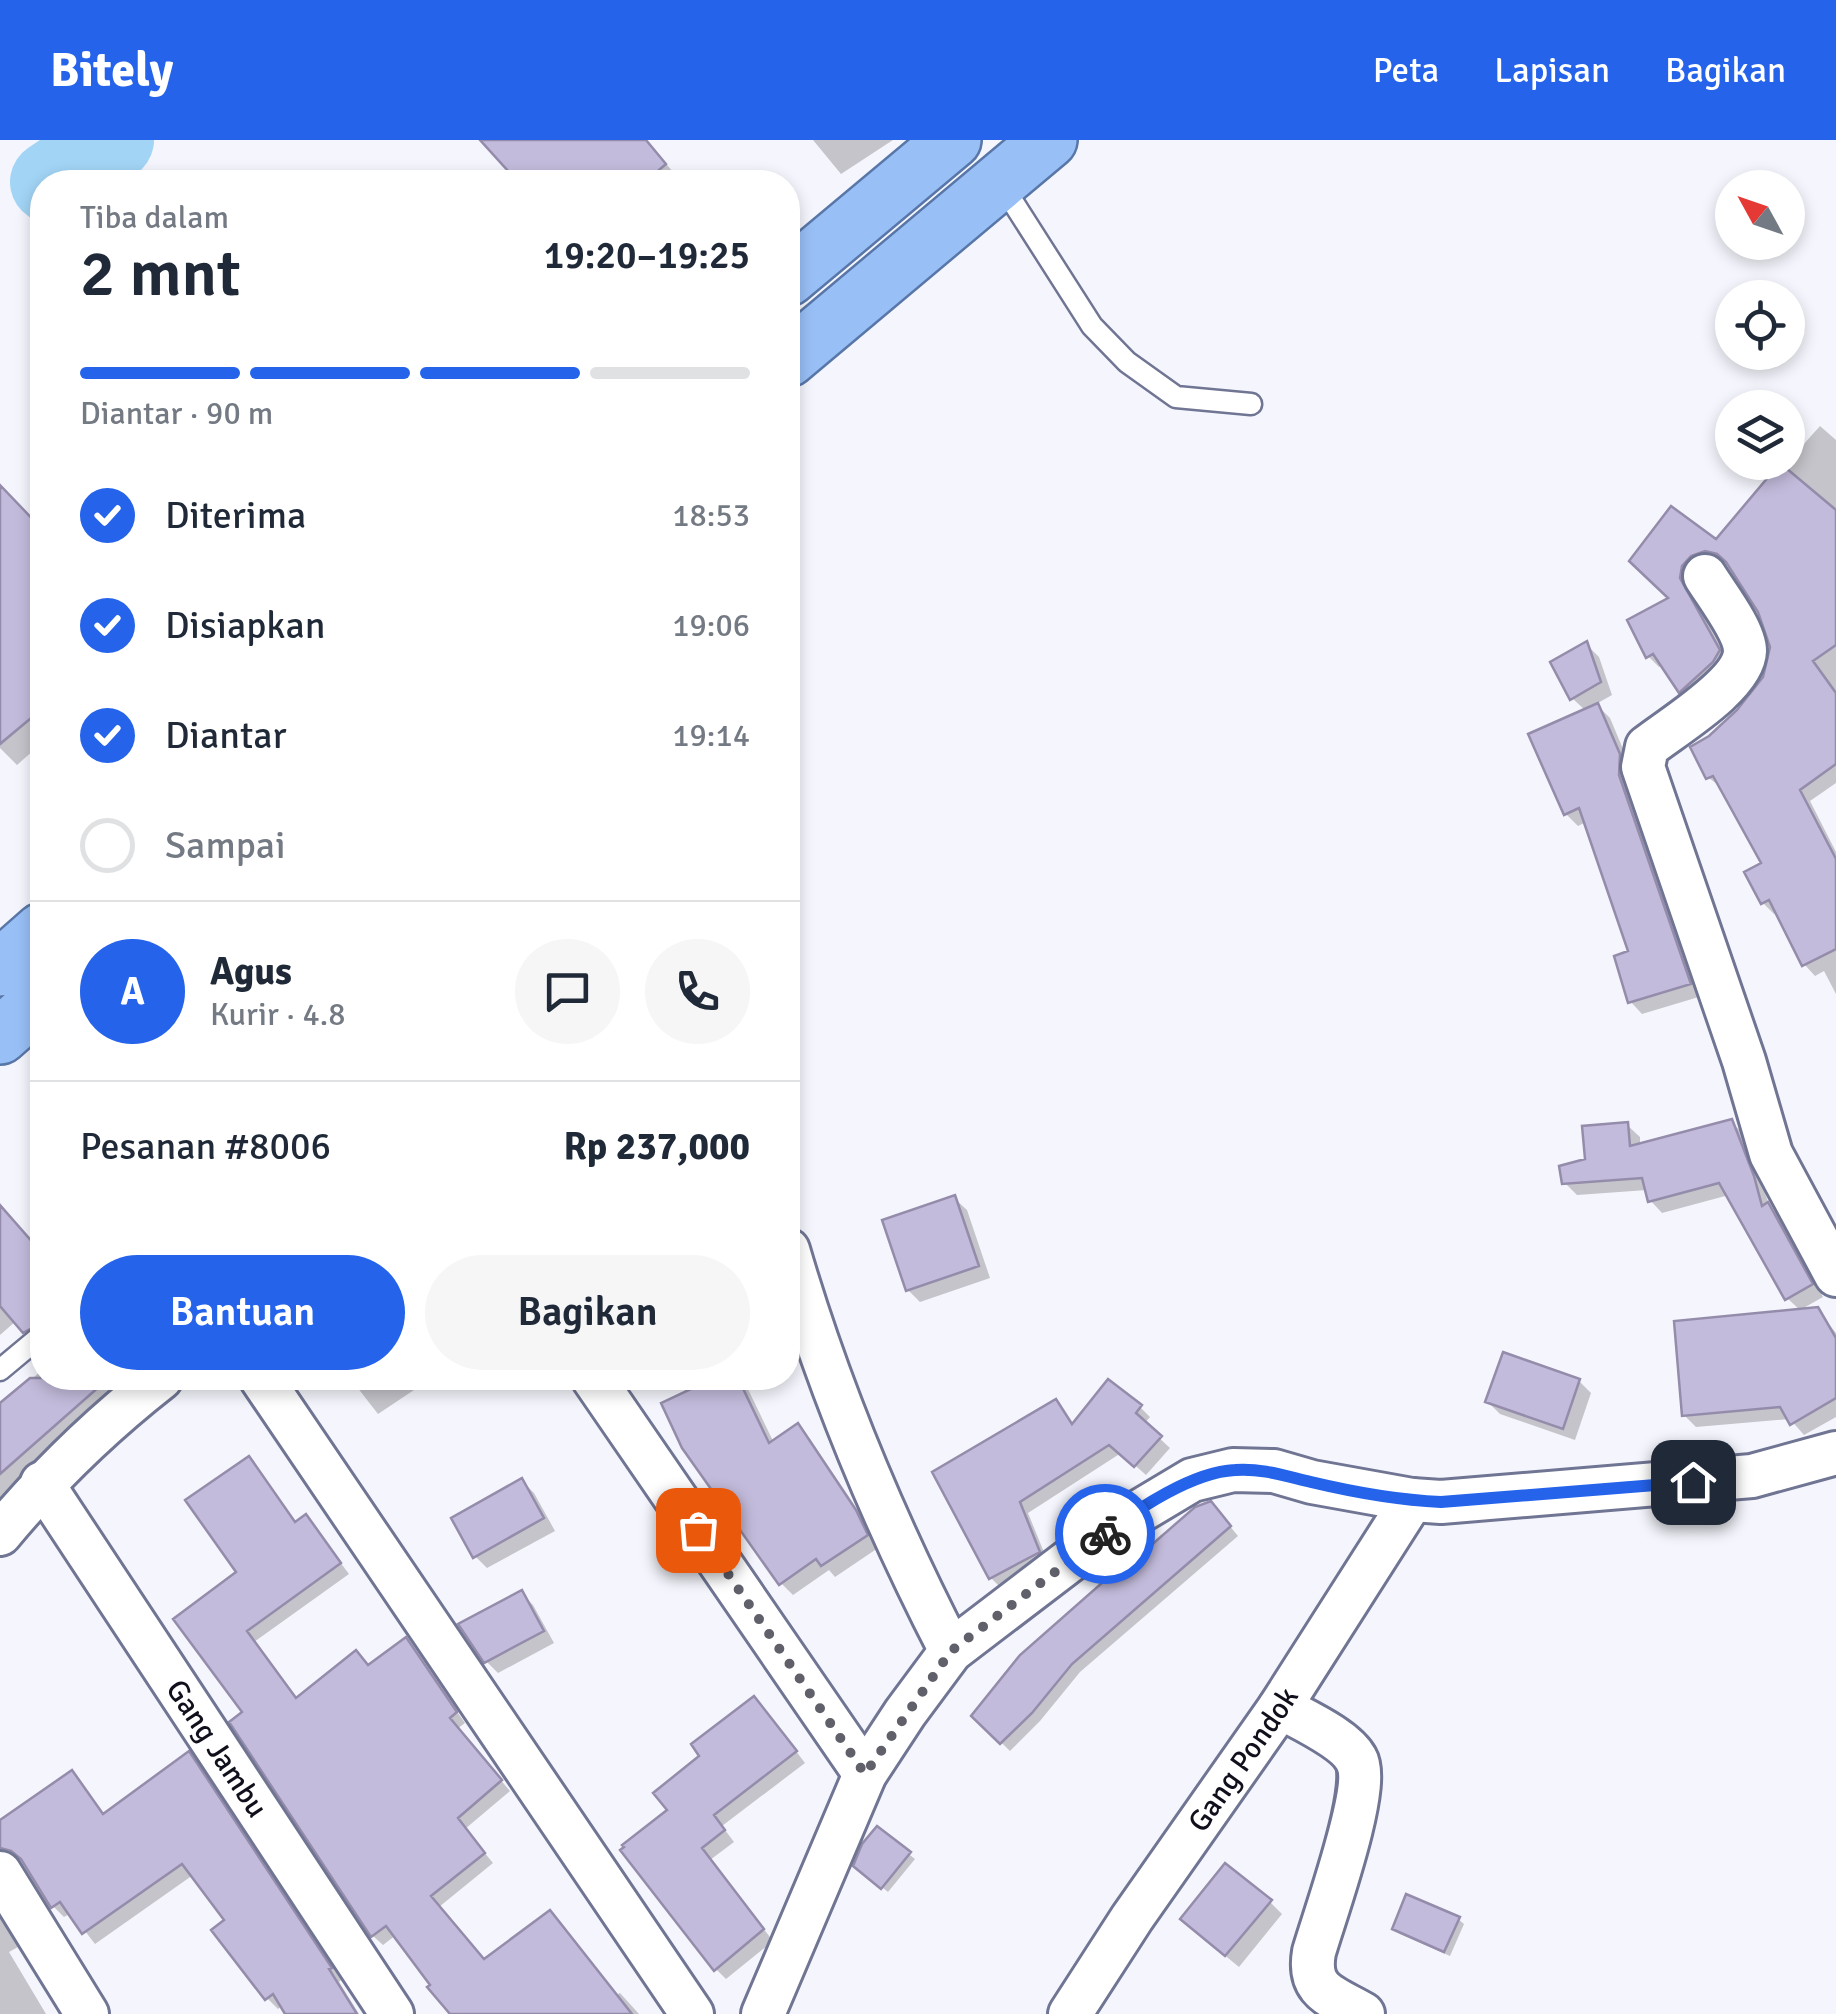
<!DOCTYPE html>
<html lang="id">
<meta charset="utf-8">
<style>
:root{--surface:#fff;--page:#f6f6f7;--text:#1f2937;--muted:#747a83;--line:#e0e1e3;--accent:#2563eb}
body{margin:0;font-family:Signika,sans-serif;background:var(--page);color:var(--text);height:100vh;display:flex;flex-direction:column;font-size:38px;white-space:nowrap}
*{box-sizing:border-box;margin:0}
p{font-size:32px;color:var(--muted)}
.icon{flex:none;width:55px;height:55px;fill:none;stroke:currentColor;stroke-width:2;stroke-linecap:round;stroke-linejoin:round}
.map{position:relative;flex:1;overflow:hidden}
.panel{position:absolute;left:30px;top:30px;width:770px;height:1220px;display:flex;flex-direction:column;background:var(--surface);border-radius:40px;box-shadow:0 5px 15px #0003}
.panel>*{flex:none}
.needle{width:65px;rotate:310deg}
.buttons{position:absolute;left:1715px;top:30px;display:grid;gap:20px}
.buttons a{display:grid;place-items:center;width:90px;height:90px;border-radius:50%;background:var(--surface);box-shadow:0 5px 15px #0003;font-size:50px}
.pin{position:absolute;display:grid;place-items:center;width:85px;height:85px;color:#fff;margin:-42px;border-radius:20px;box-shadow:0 5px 15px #0006}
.courier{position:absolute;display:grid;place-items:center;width:100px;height:100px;margin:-50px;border:8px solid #2563eb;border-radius:50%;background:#fff;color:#222;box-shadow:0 2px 12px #0007}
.overview em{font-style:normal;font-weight:600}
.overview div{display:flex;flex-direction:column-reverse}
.overview{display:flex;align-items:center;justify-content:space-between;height:170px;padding:0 50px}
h1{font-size:65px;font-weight:600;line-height:75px}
.bar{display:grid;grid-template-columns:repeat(4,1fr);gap:15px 10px;align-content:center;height:120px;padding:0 50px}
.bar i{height:12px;border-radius:8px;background:var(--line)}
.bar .selected{background:var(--accent)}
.bar p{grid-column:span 4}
.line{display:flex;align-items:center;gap:25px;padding:0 50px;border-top:2px solid var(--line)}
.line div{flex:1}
.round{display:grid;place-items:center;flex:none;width:105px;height:105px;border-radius:52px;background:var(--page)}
ol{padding:0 50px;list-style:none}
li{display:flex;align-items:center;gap:30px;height:110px}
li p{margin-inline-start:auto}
li .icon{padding:10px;border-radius:50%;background:var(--accent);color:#fff;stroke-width:4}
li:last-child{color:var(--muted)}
li i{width:55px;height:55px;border:5px solid var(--line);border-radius:50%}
.primary-button{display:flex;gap:20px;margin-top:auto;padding:20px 50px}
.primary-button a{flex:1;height:115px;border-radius:60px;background:var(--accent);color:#fff;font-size:40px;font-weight:600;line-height:115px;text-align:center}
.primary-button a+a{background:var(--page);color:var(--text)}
header{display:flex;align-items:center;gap:60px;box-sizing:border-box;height:140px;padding:0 50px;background:var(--accent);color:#fff}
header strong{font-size:48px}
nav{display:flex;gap:55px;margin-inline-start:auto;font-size:35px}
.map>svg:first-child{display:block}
.shadow{fill:#0003}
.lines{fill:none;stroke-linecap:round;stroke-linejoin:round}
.river{stroke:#a2d4f5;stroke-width:82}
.building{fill:#c3bbdb;stroke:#948caa;stroke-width:2.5}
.service-casing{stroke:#707593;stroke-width:25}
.minor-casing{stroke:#707593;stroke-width:48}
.trunk-casing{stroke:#5877a8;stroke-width:60}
.service{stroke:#fff;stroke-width:20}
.minor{stroke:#fff;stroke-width:42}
.trunk{stroke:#98bff6;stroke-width:55}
.done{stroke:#60606a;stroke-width:10;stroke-dasharray:0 18}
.route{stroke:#2563eb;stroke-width:12}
.labels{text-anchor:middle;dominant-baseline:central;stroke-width:9;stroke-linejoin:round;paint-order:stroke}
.street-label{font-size:30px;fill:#0f101b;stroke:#fff}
</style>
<header>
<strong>Bitely</strong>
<nav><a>Peta</a><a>Lapisan</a><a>Bagikan</a></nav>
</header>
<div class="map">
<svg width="1836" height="1874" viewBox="0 0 1836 1874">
<rect width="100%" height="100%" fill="#f5f6fd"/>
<path class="shadow" d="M484 0H645L682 42H497L510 30Z
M813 0H893L841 34Z
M1820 286 1836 300V643L1810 661 1836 712V854L1824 831 1815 836 1804 824 1778 772 1774 774 1763 763 1764 724 1722 648 1709 638 1710 598 1739 571 1765 539 1772 508 1765 481 1730 424 1717 421 1690 451 1729 522 1692 562 1663 525 1659 527 1648 516 1672 458 1632 420 1716 402Z
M0 348 42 392V603L17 625 0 608Z
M1587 505 1599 517 1612 555 1596 564 1610 578 1631 628 1702 856 1642 874 1630 861 1631 813 1586 682 1578 686 1566 674 1586 571 1572 558Z
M1731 982 1744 994 1770 1067 1780 1077 1823 1157 1800 1170 1787 1158 1729 1055 1662 1073 1650 1060 1647 1050 1577 1055 1564 1042 1627 985 1640 997V1006Z
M954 1058 967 1070 990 1138 920 1162 908 1150Z
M0 1091 23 1093 42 1115V1199L37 1203 16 1181 0 1195Z
M1817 1170 1836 1193V1277L1804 1295 1790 1279 1696 1287 1684 1275Z
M42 1230V1238H139L0 1364V1267Z
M350 1238H432L378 1274Z
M720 1238H739L745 1243 774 1303 798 1287 810 1299 868 1385 878 1408 835 1437 829 1430 793 1455 781 1443 664 1264Z
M1579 1241 1591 1253 1575 1300 1500 1274 1488 1262Z
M1056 1262 1063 1270H1060L1077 1296 1140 1267 1150 1277 1144 1284 1170 1308 1146 1335 1121 1313 1028 1373 1048 1422 1001 1448 991 1438Z
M249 1319 297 1384 306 1377 349 1434 254 1502 297 1560 369 1527 406 1500 465 1583 457 1589 510 1651 465 1689 493 1723 439 1767 484 1822 616 1855 620 1853 639 1874H454L396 1795 383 1805 373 1796 233 1582 246 1573 240 1432Z
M522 1341 534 1353 555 1391 487 1428 475 1416Z
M1219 1373 1238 1396 1080 1532 1040 1581 1010 1611 974 1576 1148 1411Z
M521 1453 533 1465 554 1503 498 1533 486 1521Z
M764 1569 805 1623 722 1686 734 1702 710 1720 773 1801 726 1839 716 1829 670 1671Z
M189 1614 200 1626 341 1840 339 1842 359 1874H288L283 1865 278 1869 267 1858 227 1781 193 1735 95 1804 71 1773 64 1777 53 1766 22 1721 13 1718 0 1722V1683L72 1633 105 1676Z
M877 1689 915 1719 888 1752 862 1731Z
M1270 1762 1282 1774 1239 1827 1195 1791Z
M0 1774 18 1807 9 1812 46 1874H0Z
M1458 1779 1464 1784 1450 1816 1400 1794 1394 1789Z"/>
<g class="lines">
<path class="river" d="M51 42 113 0"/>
</g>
<path class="building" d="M480 0H646L666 24 645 42H518Z
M1780 323 1836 370V505L1813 521 1836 553V624L1800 650 1836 719V809L1802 826 1769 760 1761 764 1744 732 1761 723 1713 636 1706 639 1690 607 1709 596 1737 570 1763 537 1770 507 1758 472 1726 422 1717 414 1705 411 1691 416 1682 426 1680 438 1720 510 1713 522 1679 553 1653 514 1646 518 1627 480 1668 458 1629 421 1671 366 1716 399Z
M0 345 42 389V569L0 604Z
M1587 501 1601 542 1570 560 1550 522Z
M1598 563 1620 614 1619 635 1691 844 1628 863 1614 816 1628 811 1579 668 1564 675 1528 594Z
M1732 979 1754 1036 1762 1066 1768 1062 1813 1144 1785 1160 1719 1043 1648 1062 1642 1038 1562 1044 1559 1026 1585 1019 1582 986 1628 982 1630 1006Z
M955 1055 979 1126 906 1151 882 1080Z
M0 1065 42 1113V1182L23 1193 0 1166Z
M1818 1167 1836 1198V1258L1790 1285 1780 1267 1682 1276 1674 1181Z
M1503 1212 1580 1239 1563 1289 1485 1262Z
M30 1238H109L0 1334V1263Z
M714 1238H738L769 1303 798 1283 856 1370 868 1395 821 1426 816 1419 779 1445 682 1308 661 1263Z
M1108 1239 1142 1265 1136 1273 1162 1296 1134 1327 1109 1305 1020 1362 1040 1412 989 1439 932 1332 1056 1259 1072 1284Z
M249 1316 295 1382 306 1374 341 1423 247 1491 296 1558 356 1510 368 1525 406 1497 457 1572 450 1578 502 1640 458 1678 485 1713 431 1756 484 1819 550 1770 632 1874H450L427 1847 430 1845 386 1786 371 1797 229 1582 242 1572 173 1479 236 1432 185 1360Z
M522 1338 544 1378 473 1418 451 1378Z
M1211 1361 1231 1386 1072 1524 1032 1573 1000 1604 971 1576 1020 1515 1145 1405 1148 1408 1195 1367Z
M522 1450 544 1491 484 1523 458 1484Z
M754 1556 797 1611 714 1675 725 1690 702 1708 764 1789 714 1831 620 1710 624 1707 622 1705 667 1670 653 1653 699 1616 691 1604Z
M189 1611 332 1828 329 1829 357 1874H285L273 1854 265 1860 211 1790 224 1780 182 1724 82 1794 60 1762 51 1768 21 1719 11 1711 0 1708V1680L72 1630 103 1674Z
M877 1686 911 1712 881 1749 853 1726 862 1704Z
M1225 1723 1272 1760 1225 1816 1180 1779Z
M1406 1754 1460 1777 1444 1812 1392 1789Z"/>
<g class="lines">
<g class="service-casing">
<path id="service" d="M1002 45 1092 186 1127 222 1176 257 1251 264
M0 1230 42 1195"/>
</g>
<g class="minor-casing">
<g id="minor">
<path d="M1705 436C1716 454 1745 491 1745 511 1744 545 1672 587 1647 607L1643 627 1744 921 1771 1014 1836 1135"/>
<path d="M788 1110C829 1250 884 1381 951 1511"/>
<path d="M261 1238 692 1874"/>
<path d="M593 1238 865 1634"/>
<path id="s1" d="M42 1343 392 1874"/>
<path d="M0 1394C49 1335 101 1285 161 1238"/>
<path d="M1280 1567C1301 1579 1345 1598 1356 1619 1372 1646 1324 1777 1314 1812 1307 1852 1332 1856 1363 1874"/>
<path d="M0 1733 87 1874"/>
<path d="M763 1874 865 1634 905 1573 951 1511 1115 1386 1192 1340 1233 1330 1274 1331 1312 1342 1412 1360 1441 1362 1752 1336 1836 1313"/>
<path id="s2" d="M1070 1874 1132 1778 1280 1567 1412 1360"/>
</g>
</g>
<g class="trunk-casing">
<path id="trunk" d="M788 138 953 0
M788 219 1049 0
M0 828 42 791
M0 896 42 859"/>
</g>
<use href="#service" class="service"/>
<use href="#minor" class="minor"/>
<use href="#trunk" class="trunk"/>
</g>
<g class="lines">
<path class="done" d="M698 1390 865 1634 951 1511 1105 1394"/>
<path class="route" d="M1105 1394C1138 1368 1193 1332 1235 1330 1262 1328 1285 1336 1311 1342 1353 1352 1398 1360 1441 1362L1693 1342"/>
</g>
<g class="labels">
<g class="street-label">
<text stroke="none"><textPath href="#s1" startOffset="318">Gang Jambu</textPath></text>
<text stroke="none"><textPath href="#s2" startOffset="308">Gang Pondok</textPath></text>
</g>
</g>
</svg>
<div class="buttons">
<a><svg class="needle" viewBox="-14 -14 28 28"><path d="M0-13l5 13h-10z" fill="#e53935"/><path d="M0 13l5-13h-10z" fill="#747a83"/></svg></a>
<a><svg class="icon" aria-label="locate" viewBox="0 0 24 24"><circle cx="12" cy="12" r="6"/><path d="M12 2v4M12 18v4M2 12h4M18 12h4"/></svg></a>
<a><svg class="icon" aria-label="layers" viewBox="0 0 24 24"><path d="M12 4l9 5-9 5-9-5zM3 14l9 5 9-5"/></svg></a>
</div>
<div class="pin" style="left:698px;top:1390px;background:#ea580c"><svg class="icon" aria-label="bag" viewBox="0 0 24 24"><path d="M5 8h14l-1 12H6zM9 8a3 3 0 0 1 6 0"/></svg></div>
<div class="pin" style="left:1693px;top:1342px;background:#1f2937"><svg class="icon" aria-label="home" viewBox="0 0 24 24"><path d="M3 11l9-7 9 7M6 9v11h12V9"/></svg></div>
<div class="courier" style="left:1105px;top:1394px"><svg class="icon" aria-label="bike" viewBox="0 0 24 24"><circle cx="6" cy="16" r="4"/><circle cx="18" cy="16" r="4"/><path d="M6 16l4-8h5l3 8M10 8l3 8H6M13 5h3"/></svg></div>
<section class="panel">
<div class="overview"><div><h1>2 mnt</h1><p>Tiba dalam</p></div><em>19:20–19:25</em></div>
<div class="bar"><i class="selected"></i><i class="selected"></i><i class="selected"></i><i></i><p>Diantar · 90 m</p></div>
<ol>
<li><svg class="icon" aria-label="check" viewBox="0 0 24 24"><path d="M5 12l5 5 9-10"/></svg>Diterima<p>18:53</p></li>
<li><svg class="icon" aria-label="check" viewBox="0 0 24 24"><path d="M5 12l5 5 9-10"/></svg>Disiapkan<p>19:06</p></li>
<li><svg class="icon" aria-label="check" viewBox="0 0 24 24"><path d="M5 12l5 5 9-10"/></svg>Diantar<p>19:14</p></li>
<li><i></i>Sampai</li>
</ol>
<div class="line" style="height:180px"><b class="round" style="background:var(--accent);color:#fff">A</b><div><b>Agus</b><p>Kurir · 4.8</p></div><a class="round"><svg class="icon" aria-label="chat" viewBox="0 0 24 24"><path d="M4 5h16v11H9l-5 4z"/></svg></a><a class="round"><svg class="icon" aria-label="phone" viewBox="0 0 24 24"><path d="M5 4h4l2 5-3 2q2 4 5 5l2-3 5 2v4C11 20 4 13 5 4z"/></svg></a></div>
<div class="line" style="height:130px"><div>Pesanan #8006</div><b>Rp 237,000</b></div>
<div class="primary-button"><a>Bantuan</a><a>Bagikan</a></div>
</section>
</div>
